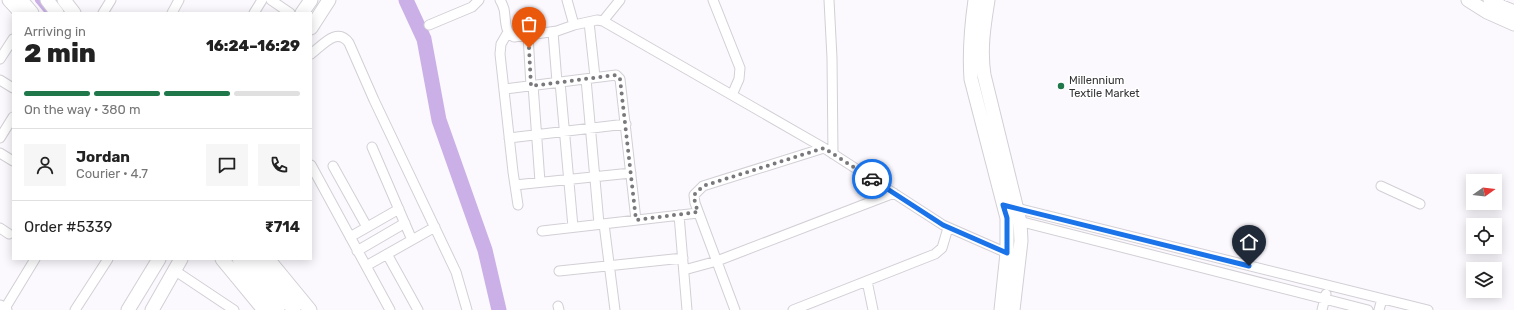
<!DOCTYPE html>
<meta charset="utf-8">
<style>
:root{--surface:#fff;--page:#f6f6f6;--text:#222;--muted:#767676;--line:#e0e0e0;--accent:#1f774a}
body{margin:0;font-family:Rubik,sans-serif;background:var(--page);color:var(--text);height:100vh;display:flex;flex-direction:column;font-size:15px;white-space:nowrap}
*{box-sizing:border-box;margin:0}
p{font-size:13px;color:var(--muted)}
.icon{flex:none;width:22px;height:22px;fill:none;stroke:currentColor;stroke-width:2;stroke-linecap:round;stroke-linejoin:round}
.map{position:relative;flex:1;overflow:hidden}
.sheet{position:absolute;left:12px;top:12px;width:300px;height:248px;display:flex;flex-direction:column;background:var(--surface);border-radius:0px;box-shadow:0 2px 10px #0003}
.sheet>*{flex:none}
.needle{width:26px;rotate:76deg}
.fabs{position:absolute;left:1466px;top:174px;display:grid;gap:8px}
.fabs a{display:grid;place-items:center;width:36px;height:36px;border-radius:0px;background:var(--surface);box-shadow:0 2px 10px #0003;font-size:20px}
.pin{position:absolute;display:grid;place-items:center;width:34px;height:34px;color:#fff;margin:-41px -17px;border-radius:50% 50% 50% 0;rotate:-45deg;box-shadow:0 0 4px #0007}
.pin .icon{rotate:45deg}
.courier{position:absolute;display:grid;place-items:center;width:40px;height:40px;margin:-20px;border:3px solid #1a73e8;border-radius:50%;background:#fff;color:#222;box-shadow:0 1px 5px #0007}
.head em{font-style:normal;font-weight:800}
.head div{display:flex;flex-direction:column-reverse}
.head{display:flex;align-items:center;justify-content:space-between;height:68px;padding:0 12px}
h1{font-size:26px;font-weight:800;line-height:30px}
.bar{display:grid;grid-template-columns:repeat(4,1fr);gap:6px 4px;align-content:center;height:48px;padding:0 12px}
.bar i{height:5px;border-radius:3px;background:var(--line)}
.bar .on{background:var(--accent)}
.bar p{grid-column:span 4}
.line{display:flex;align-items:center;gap:10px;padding:0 12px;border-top:1px solid var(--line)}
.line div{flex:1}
.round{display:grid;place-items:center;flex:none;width:42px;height:42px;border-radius:0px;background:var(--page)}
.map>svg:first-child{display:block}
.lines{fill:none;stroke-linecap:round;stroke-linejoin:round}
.canal{stroke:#cab0e6;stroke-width:8}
.river{stroke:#cab0e6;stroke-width:15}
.street-casing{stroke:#d2cfd5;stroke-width:11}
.secondary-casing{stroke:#d2cfd5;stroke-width:15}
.highway-casing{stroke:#d2cfd5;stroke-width:19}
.street{stroke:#fff;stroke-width:9}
.secondary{stroke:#fff;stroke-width:13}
.highway{stroke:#fff;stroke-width:17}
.done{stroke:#7a787c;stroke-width:4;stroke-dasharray:0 7.2}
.route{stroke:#1a73e8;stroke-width:5}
.poi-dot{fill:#1f774a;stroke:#fff;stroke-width:1.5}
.labels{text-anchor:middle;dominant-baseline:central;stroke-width:3;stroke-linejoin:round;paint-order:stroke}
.poi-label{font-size:11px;fill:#343336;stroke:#fff;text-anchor:start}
</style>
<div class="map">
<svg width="1514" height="310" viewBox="0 0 1514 310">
<rect width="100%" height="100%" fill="#fbf8fe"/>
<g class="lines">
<path class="canal" d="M39 0 49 12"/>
<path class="river" d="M406 0 424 39 439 120 485 250 499 310"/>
<g class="street-casing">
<path id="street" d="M271 0 290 13
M500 0C502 3 503 6 504 9 506 18 504 33 514 37L557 31 574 25 597 20 603 21 824 148 943 225 1007 253
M567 0 574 25
M713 0 740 68 739 79 732 95
M829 0 832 58 833 154
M103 13 111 0
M172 13 179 0
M254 13 262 0
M603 21 620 0
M589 22 595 77
M429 25 472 7 479 0
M508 32 501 44 500 54 513 172 518 205
M553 32 557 82
M528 35 531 86
M311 54C322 46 337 26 349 43L374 100 456 272 467 310
M0 59 13 39
M586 79 599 224
M0 80 13 88
M560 82 573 227
M533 85 540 182
M505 89 616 75 620 79 636 220
M0 138 13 117
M509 138 626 124
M372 147 412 240
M0 153 13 161
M311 165 390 310
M333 166 367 227
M515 185 631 173
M1381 186 1420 204
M1012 207 1428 310
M679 215 687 310
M1015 220 1368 310
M604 224 615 310
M0 228 9 234
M542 231 698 213
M350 237 399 209
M357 251 405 223
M387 254 418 310
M366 266 435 227
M174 270 234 310
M684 270 717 261 894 193
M559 271 683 258
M867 281 873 310
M558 306 559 310
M4 310 35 259
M75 310 108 259
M735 310 695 203 694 195 703 186 824 148
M793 310 935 254 942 248 948 228
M1322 310 1326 294
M1379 310 1382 299"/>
</g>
<g class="secondary-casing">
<path id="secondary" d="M9 0 21 13
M21 0 32 13
M47 0 57 13
M64 0 74 13
M975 0C971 28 969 51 971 79L1007 218V253L1001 310
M988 0C984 25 980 49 984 75L1020 222 1021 241 1013 310
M1468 0 1487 12 1514 24
M302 13 311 0
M311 28 329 0
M222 259 264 310
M239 259 278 310
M254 259 294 310
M268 259 310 310
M0 307 5 310
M128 310 159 259
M152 310 181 259"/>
</g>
<g class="highway-casing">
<path id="highway" d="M1492 0 1499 8 1514 14"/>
</g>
<use href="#street" class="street"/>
<use href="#secondary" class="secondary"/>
<use href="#highway" class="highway"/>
</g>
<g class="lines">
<path class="done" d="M529 48 531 86 616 75 620 79 636 220 698 212 695 203 694 195 703 186 824 148 872 179"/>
<path class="route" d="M872 179 943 225 1007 253V218L1003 205 1249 266"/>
</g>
<circle class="poi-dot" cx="1061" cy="86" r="4"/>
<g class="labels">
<g class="poi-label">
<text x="1069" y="80">Millennium<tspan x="1069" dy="13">Textile Market</tspan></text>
</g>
</g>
</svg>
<div class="fabs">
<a><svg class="needle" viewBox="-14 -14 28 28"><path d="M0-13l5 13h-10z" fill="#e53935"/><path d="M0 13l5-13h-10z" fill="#767676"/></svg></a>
<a><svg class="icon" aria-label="locate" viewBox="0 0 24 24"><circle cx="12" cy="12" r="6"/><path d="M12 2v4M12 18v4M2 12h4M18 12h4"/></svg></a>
<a><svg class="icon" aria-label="layers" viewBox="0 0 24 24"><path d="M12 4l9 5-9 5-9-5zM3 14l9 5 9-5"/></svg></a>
</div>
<div class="pin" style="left:529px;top:48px;background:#ea580c"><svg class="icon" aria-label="bag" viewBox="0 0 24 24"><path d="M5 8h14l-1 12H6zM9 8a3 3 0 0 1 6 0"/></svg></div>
<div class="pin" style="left:1249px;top:266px;background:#1f2937"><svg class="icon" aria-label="home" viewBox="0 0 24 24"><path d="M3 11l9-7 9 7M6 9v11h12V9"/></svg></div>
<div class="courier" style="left:872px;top:179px"><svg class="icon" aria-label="car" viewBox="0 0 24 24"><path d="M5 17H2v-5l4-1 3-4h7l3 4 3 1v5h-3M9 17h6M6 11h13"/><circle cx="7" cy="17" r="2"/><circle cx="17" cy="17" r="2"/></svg></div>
<section class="sheet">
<div class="head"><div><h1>2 min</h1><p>Arriving in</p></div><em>16:24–16:29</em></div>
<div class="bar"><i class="on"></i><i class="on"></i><i class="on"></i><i></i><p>On the way · 380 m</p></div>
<div class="line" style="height:72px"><a class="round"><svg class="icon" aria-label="person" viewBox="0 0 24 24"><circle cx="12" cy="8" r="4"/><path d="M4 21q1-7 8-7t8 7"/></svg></a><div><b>Jordan</b><p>Courier · 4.7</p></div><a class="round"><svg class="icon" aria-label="chat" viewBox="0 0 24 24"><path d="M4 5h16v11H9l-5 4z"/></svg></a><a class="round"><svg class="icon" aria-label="phone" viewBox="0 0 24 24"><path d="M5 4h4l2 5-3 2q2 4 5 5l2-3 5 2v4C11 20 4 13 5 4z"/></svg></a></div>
<div class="line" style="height:52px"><div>Order #5339</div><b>₹714</b></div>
</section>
</div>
